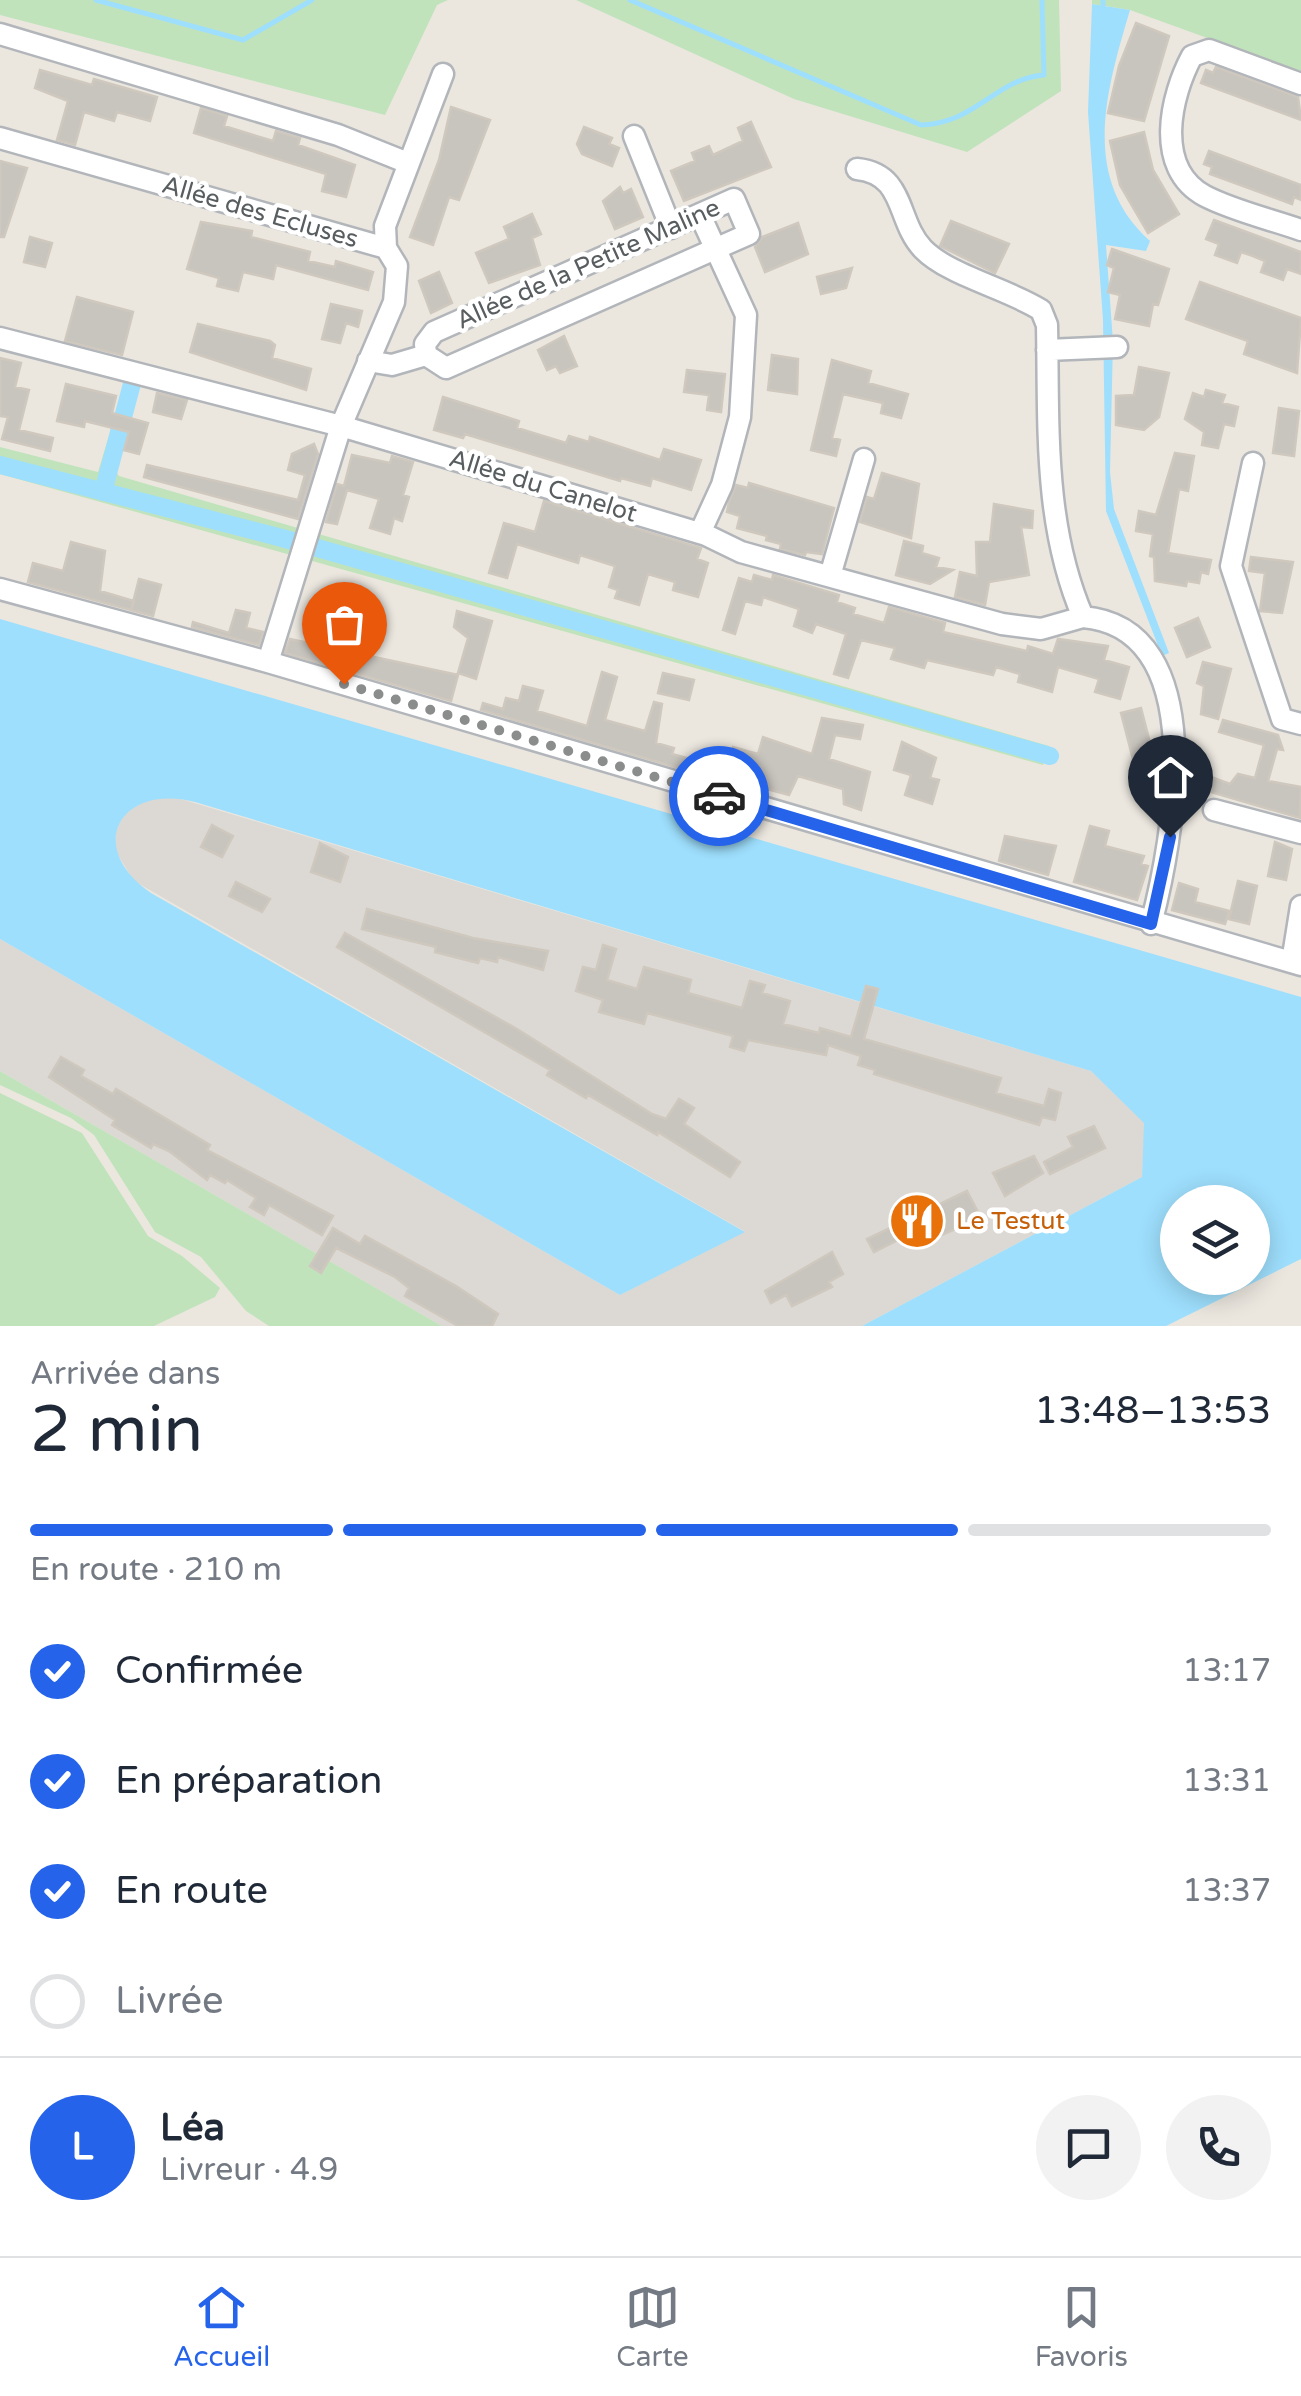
<!DOCTYPE html>
<html lang="fr">
<meta charset="utf-8">
<style>
:root{--surface:#fff;--page:#f2f2f3;--text:#1f2937;--muted:#747a83;--line:#e0e1e3;--accent:#2563eb}
body{margin:0;font-family:"Varela Round",sans-serif;background:var(--page);color:var(--text);height:100vh;display:flex;flex-direction:column;font-size:38px;white-space:nowrap}
*{box-sizing:border-box;margin:0}
p{font-size:32px;color:var(--muted)}
.icon{flex:none;width:55px;height:55px;fill:none;stroke:currentColor;stroke-width:2;stroke-linecap:round;stroke-linejoin:round}
.map{position:relative;height:1326px;overflow:hidden}
.panel{display:flex;flex-direction:column;background:var(--surface);flex:1}
.panel>*{flex:none}
.fabs{position:absolute;left:1160px;top:1185px;display:grid;gap:20px}
.fabs a{display:grid;place-items:center;width:110px;height:110px;border-radius:50%;background:var(--surface);box-shadow:0 5px 25px #0003;font-size:50px}
.pin{position:absolute;display:grid;place-items:center;width:85px;height:85px;color:#fff;margin:-102px -42px;border-radius:50% 50% 50% 0;rotate:-45deg;box-shadow:0 0 10px #0007}
.pin .icon{rotate:45deg}
.courier{position:absolute;display:grid;place-items:center;width:100px;height:100px;margin:-50px;border:8px solid #2563eb;border-radius:50%;background:#fff;color:#222;box-shadow:0 2px 12px #0007}
.overview em{font-style:normal;font-weight:600}
.overview div{display:flex;flex-direction:column-reverse}
.overview{display:flex;align-items:center;justify-content:space-between;height:170px;padding:0 30px}
h1{font-size:65px;font-weight:600;line-height:75px}
.bar{display:grid;grid-template-columns:repeat(4,1fr);gap:15px 10px;align-content:center;height:120px;padding:0 30px}
.bar i{height:12px;border-radius:8px;background:var(--line)}
.bar .on{background:var(--accent)}
.bar p{grid-column:span 4}
.line{display:flex;align-items:center;gap:25px;padding:0 30px;border-top:2px solid var(--line)}
.line div{flex:1}
.round{display:grid;place-items:center;flex:none;width:105px;height:105px;border-radius:52px;background:var(--page)}
ol{padding:0 30px;list-style:none}
li{display:flex;align-items:center;gap:30px;height:110px}
li p{margin-inline-start:auto}
li .icon{padding:10px;border-radius:50%;background:var(--accent);color:#fff;stroke-width:4}
li:last-child{color:var(--muted)}
li i{width:55px;height:55px;border:5px solid var(--line);border-radius:50%}
.tab-bar{display:flex;justify-content:space-around;align-items:center;height:140px;border-top:2px solid var(--line);background:var(--surface);font-size:28px;color:var(--muted)}
.tab-bar a{display:grid;justify-items:center;gap:5px}
.tab-bar .on{color:var(--accent)}
.map>svg:first-child{display:block}
.industrial{fill:#dcd9d4}
.green{fill:#c0e3bb}
.water{fill:#9edffd;fill-rule:evenodd}
.lines{fill:none;stroke-linecap:round;stroke-linejoin:round}
.stream{stroke:#9edffd;stroke-width:5}
.canal{stroke:#9edffd;stroke-width:18}
.building{fill:#c8c4be;stroke:#cfc8be;stroke-width:2.5}
.minor-casing{stroke:#b2b6ba;stroke-width:25}
.minor{stroke:#fff;stroke-width:20}
.done{stroke:#8b8d8c;stroke-width:10;stroke-dasharray:0 18}
.route{stroke:#2563eb;stroke-width:12}
.labels{text-anchor:middle;dominant-baseline:central;stroke-width:9;stroke-linejoin:round;paint-order:stroke}
.street-label{font-size:25px;fill:#585d60;stroke:#fff}
.food-label{font-size:25px;fill:#c56008;stroke:#fff;text-anchor:start}
</style>
<div class="map">
<svg width="1301" height="1326" viewBox="0 0 1301 1326">
<rect width="100%" height="100%" fill="#ebe7df"/>
<path class="industrial" d="M171 796 1091 1071 1145 1123 1142 1177 862 1326H442L0 1071V939L620 1295 744 1231 134 881 114 849 117 826 129 809 152 798Z"/>
<path class="green" d="M0 0H448L437 5 385 115 0 15Z
M576 0H1059L1061 91 967 152 794 99Z
M1092 0H1301V72L1130 10 1092 4Z
M127 376 142 380 114 469 119 476 1049 746 1043 765 0 474V447L98 472Z
M0 1071 442 1326H269L246 1311 201 1257 155 1232 94 1135 71 1118 0 1085Z
M0 1093 82 1133 148 1236 182 1256 220 1288 215 1297 154 1326H0Z"/>
<path class="water" d="M1092 4 1130 10C1107 88 1079 178 1150 241L1146 251 1106 245 1113 342 1110 472 1114 509 1169 653 1162 656 1106 511 1103 320 1088 112Z
M0 619 1301 997V1259L1166 1326H862L1142 1177 1144 1123 1091 1071 195 802C120 783 84 847 151 893L745 1232 620 1295 0 939ZM1178 1202H1252V1278H1178Z"/>
<g class="lines">
<path class="stream" d="M96 0 243 40 312 0
M630 0 921 125C977 123 995 79 1044 75L1042 0
M1103 0V5"/>
<path class="canal" d="M0 465 282 538 1050 756
M103 492 133 380"/>
</g>
<path class="building" d="M1136 23 1169 36 1144 121 1108 113 1119 66Z
M1216 67 1298 97 1301 120 1201 83 1206 70 1213 73Z
M40 70 92 85 94 79 157 97 150 121 117 112 114 121 84 112 75 145 57 140 68 101 35 88Z
M451 107 490 120 459 200 449 197 433 245 410 237 439 160Z
M201 108 227 116 224 126 273 141 276 131 300 138 298 145 355 165 346 197 322 191 326 174 194 133Z
M751 122 771 167 684 201 671 171 695 161 692 153 709 146 713 155 743 141 738 128Z
M584 127 612 138 609 144 619 148 612 166 582 154 577 144Z
M1144 132 1153 170 1179 214 1148 233 1120 185 1110 141Z
M1209 151 1301 185V200L1294 197 1292 204 1210 174 1212 167 1204 164Z
M0 161 27 168 4 237H0Z
M620 187 623 193 631 189 643 217 615 229 603 201Z
M532 214 541 234 532 238 540 265 489 283 476 253 509 239 504 227Z
M1214 220 1301 252V274L1287 269 1283 280 1261 272 1265 261 1253 256 1241 252 1237 263 1215 255 1219 244 1206 239Z
M951 221 1009 244 995 273 940 246Z
M201 222 252 231 251 237 310 252 308 261 335 267 336 261 373 272 368 290 276 265 273 279 243 272 238 291 217 286 219 278 187 269Z
M798 223 808 254 765 272 755 247 762 237Z
M30 237 52 243 45 267 24 262Z
M1112 249 1169 269 1158 305 1153 304 1149 326 1115 319 1120 295 1108 292 1114 268 1107 265Z
M852 268 846 288 821 294 817 277Z
M439 272 452 303 431 313 419 281Z
M1200 282 1301 318 1297 373 1244 354 1248 341 1186 319Z
M77 297 133 312 122 355 65 341Z
M331 304 362 311 358 327 346 323 340 343 322 339Z
M198 324 270 341 275 345 272 358 311 369 306 390 190 352Z
M564 336 577 366 560 373 556 366 547 370 538 350Z
M772 355 798 359 797 394 768 390Z
M0 358 21 363 15 387 29 390 19 430 53 438 50 451 2 439 8 417 0 416Z
M832 360 871 371 868 383 908 394 901 418 881 413 883 403 843 394 832 438 840 440 836 456 811 450Z
M1139 367 1169 373 1159 417 1144 430 1116 425V396L1134 395Z
M687 370 725 374 721 412 707 410 709 395 684 392Z
M66 384 116 396 112 413 148 423 139 454 124 450 129 432 85 421 84 427 57 421Z
M1206 390 1225 395 1222 403 1238 407 1234 426 1224 424 1218 448 1202 445 1204 432 1185 419 1193 393 1204 397Z
M157 393 187 400 181 419 153 412Z
M443 397 519 421 517 428 566 443 569 436 589 442 590 437 660 460 664 449 701 460 691 490 652 478 650 486 621 478 620 481 465 434 463 438 434 430Z
M1279 408 1299 411 1294 456 1273 453Z
M314 444 318 454 298 519 144 477 147 465 298 500 305 475 288 470 292 454Z
M1175 453 1194 456 1188 491 1179 489 1168 553 1211 560 1208 574 1201 572 1199 583 1187 581 1186 586 1155 581 1154 557 1150 556 1153 534 1136 531 1139 511 1156 515Z
M352 455 390 463 392 456 413 462 403 495 409 497 402 521 394 518 390 534 370 528 379 499 347 490 337 524 326 522 337 484 344 486Z
M882 473 919 484 911 538 860 522 867 497 874 499Z
M749 483 834 508 822 554 806 552 805 555 780 549 781 544 766 540 767 536 737 528 740 516 727 512 729 502 736 485 748 488Z
M544 501 701 548 697 559 708 563 698 597 673 590 675 582 648 574 639 605 615 598 618 590 609 587 615 566 580 555 578 563 517 544 507 578 489 573 504 523 535 532Z
M994 504 1033 511 1032 528 1021 527 1029 575 989 582 985 605 955 597 960 572 977 576 976 542H990Z
M904 541 923 546 922 553 939 558 936 567 953 570 930 584 896 575Z
M71 542 105 551 100 591 134 601 131 610 28 582 33 563 63 571Z
M1251 557 1293 562 1282 613 1260 611 1265 573 1249 571Z
M754 575 772 580 773 575 839 595 837 602 855 608 853 614 884 623 889 607 945 623 943 632 1027 651 1028 646 1053 654 1058 639 1108 646 1104 660 1129 667 1120 699 1095 692 1099 679 1058 667 1052 692 1018 682 1020 674 996 667 993 675 927 660 924 668 891 659 895 648 861 640 848 678 834 674 846 634 816 624 812 633 794 626 799 609 763 597 761 605 745 601 735 634 723 630 739 578 752 582Z
M139 579 161 585 153 616 131 610Z
M236 610 250 613 246 628 263 632 259 645 192 627 193 622 229 633Z
M457 611 492 621 476 679 458 673 468 638 454 627Z
M1198 618 1210 647 1187 657 1175 628Z
M290 639 458 675 451 701 285 653Z
M1203 662 1231 669 1218 719 1201 714 1204 686 1197 683Z
M602 672 617 677 605 720 645 731 654 702 662 704 656 743 674 748 672 754 727 769 723 781 481 710 483 703 503 709 506 698 519 701 523 686 543 691 537 711 587 726Z
M663 673 694 680 689 700 658 693Z
M1141 708 1155 762 1135 767 1121 713Z
M822 718 863 725 860 739 835 735 829 759 870 772 861 810 844 804 843 789 798 776 789 795 767 789 765 794 725 777 733 747 758 754 763 737 812 754Z
M1223 720 1278 735 1283 750 1277 749 1268 781 1301 787 1300 818 1204 790 1209 776 1230 784 1238 774 1255 778 1264 745 1219 732Z
M902 742 936 758 930 778 939 780 932 804 905 795 911 775 894 770Z
M212 825 233 836 222 857 201 847Z
M1090 826 1109 831 1105 846 1144 856 1141 864 1148 866 1137 900 1074 882Z
M1005 836 1056 846 1048 875 999 861Z
M1275 842 1292 849 1286 880 1268 876Z
M320 843 348 857 340 882 311 872Z
M1238 881 1257 886 1249 924 1229 919Z
M236 882 270 899 262 912 229 896Z
M1179 883 1198 889 1195 902 1229 911 1225 924 1172 910Z
M367 909 473 938 548 951 543 970 498 957 497 962 480 958 478 963 435 952 436 947 362 929Z
M345 933 517 1029 652 1114 666 1119 679 1099 694 1108 684 1124 740 1162 730 1177 658 1132 657 1135 588 1095 586 1098 547 1075 550 1070 538 1063 337 947Z
M603 945 616 949 607 980 637 989 644 967 691 980 688 993 742 1008 750 981 765 985 762 993 790 1001 783 1024 819 1033 820 1028 851 1037 866 986 878 989 864 1039 1001 1078 996 1093 1044 1106 1049 1089 1061 1093 1055 1120 1042 1117 1039 1125 874 1074 875 1070 858 1065 861 1056 828 1045 826 1055 748 1040 744 1051 730 1047 733 1036 647 1013 644 1024 599 1012 603 1000 576 991 583 967 596 970Z
M61 1057 84 1070 81 1076 113 1094 116 1089 210 1145 207 1150 333 1216 322 1235 269 1205 264 1215 250 1207 256 1198 227 1180 225 1183 210 1175 207 1180 169 1151 153 1144 151 1148 112 1125 115 1120 49 1077Z
M1094 1126 1105 1148 1050 1174 1044 1162 1073 1147 1068 1137Z
M1034 1156 1043 1173 1005 1196 993 1173Z
M967 1191 981 1218 935 1238 931 1230 904 1243 902 1238 874 1252 867 1239Z
M333 1228 360 1244 365 1236 456 1286 498 1314 492 1326H458L405 1296 409 1288 395 1277 336 1248 321 1273 310 1266Z
M832 1252 843 1274 829 1282 832 1287 792 1306 786 1295 771 1303 765 1291Z"/>
<g class="lines">
<g class="minor-casing">
<path id="minor" d="M0 34 338 135 408 163
M1301 84 1209 50 1192 56C1171 95 1153 168 1205 196 1234 211 1270 219 1301 230
M634 136 671 228
M0 138 386 248 397 266 394 302 341 426 268 662
M857 169C906 174 896 221 923 249 948 275 1008 289 1041 310L1047 325C1049 426 1043 524 1083 617 1213 628 1173 840 1151 924
M734 199 749 234 446 368 426 355 425 344 434 332Z
M700 215 746 315 740 417 722 485 700 533
M386 248 385 226 443 74
M0 338 341 426 706 535 741 552 1002 624 1041 629 1083 617
M1047 350 1117 347
M368 361 392 365 426 355
M1253 463 1231 566 1282 719 1301 724
M830 576 864 459
M0 589 268 662 1301 965
M1214 810 1301 833
M1292 962 1301 906"/>
</g>
<use href="#minor" class="minor"/>
</g>
<g class="lines">
<path class="done" d="M344 684 719 796"/>
<path class="route" d="M719 796 1151 924 1170 837"/>
</g>
<defs>
<g id="restaurant-disc" transform="scale(2.875)"><circle r="9.5" fill="#e8710a" stroke="#fff"/><path d="M-5-6h1v4h1v-4h1v4h1v-4h1v5L-1.5 .5V6h-2V.5L-5-1ZM5-6V6H3V1.5H1.5Q1.5-4 5-6Z" fill="#fff"/></g>
</defs>
<g fill-rule="evenodd">
<use href="#restaurant-disc" x="917" y="1221"/>
</g>
<g class="labels">
<g class="street-label">
<text transform="translate(260 212) rotate(16)">Allée des Ecluses</text>
<text transform="translate(588 264) rotate(-24)">Allée de la Petite Maline</text>
<text transform="translate(543 486) rotate(17)">Allée du Canelot</text>
</g>
<g class="food-label">
<text x="956" y="1221">Le Testut</text>
</g>
</g>
</svg>
<div class="fabs">
<a><svg class="icon" aria-label="layers" viewBox="0 0 24 24"><path d="M12 4l9 5-9 5-9-5zM3 14l9 5 9-5"/></svg></a>
</div>
<div class="pin" style="left:344px;top:684px;background:#ea580c"><svg class="icon" aria-label="bag" viewBox="0 0 24 24"><path d="M5 8h14l-1 12H6zM9 8a3 3 0 0 1 6 0"/></svg></div>
<div class="pin" style="left:1170px;top:837px;background:#1f2937"><svg class="icon" aria-label="home" viewBox="0 0 24 24"><path d="M3 11l9-7 9 7M6 9v11h12V9"/></svg></div>
<div class="courier" style="left:719px;top:796px"><svg class="icon" aria-label="car" viewBox="0 0 24 24"><path d="M5 17H2v-5l4-1 3-4h7l3 4 3 1v5h-3M9 17h6M6 11h13"/><circle cx="7" cy="17" r="2"/><circle cx="17" cy="17" r="2"/></svg></div>
</div>
<section class="panel">
<div class="overview"><div><h1>2 min</h1><p>Arrivée dans</p></div><em>13:48–13:53</em></div>
<div class="bar"><i class="on"></i><i class="on"></i><i class="on"></i><i></i><p>En route · 210 m</p></div>
<ol>
<li><svg class="icon" aria-label="check" viewBox="0 0 24 24"><path d="M5 12l5 5 9-10"/></svg>Confirmée<p>13:17</p></li>
<li><svg class="icon" aria-label="check" viewBox="0 0 24 24"><path d="M5 12l5 5 9-10"/></svg>En préparation<p>13:31</p></li>
<li><svg class="icon" aria-label="check" viewBox="0 0 24 24"><path d="M5 12l5 5 9-10"/></svg>En route<p>13:37</p></li>
<li><i></i>Livrée</li>
</ol>
<div class="line" style="height:180px"><b class="round" style="background:var(--accent);color:#fff">L</b><div><b>Léa</b><p>Livreur · 4.9</p></div><a class="round"><svg class="icon" aria-label="chat" viewBox="0 0 24 24"><path d="M4 5h16v11H9l-5 4z"/></svg></a><a class="round"><svg class="icon" aria-label="phone" viewBox="0 0 24 24"><path d="M5 4h4l2 5-3 2q2 4 5 5l2-3 5 2v4C11 20 4 13 5 4z"/></svg></a></div>
</section>
<nav class="tab-bar">
<a class="on"><svg class="icon" aria-label="home" viewBox="0 0 24 24"><path d="M3 11l9-7 9 7M6 9v11h12V9"/></svg>Accueil</a>
<a><svg class="icon" aria-label="map" viewBox="0 0 24 24"><path d="M3 6l6-2 6 2 6-2v14l-6 2-6-2-6 2zM9 4v14M15 6v14"/></svg>Carte</a>
<a><svg class="icon" aria-label="saved" viewBox="0 0 24 24"><path d="M7 4h10v16l-5-4-5 4z"/></svg>Favoris</a>
</nav>
